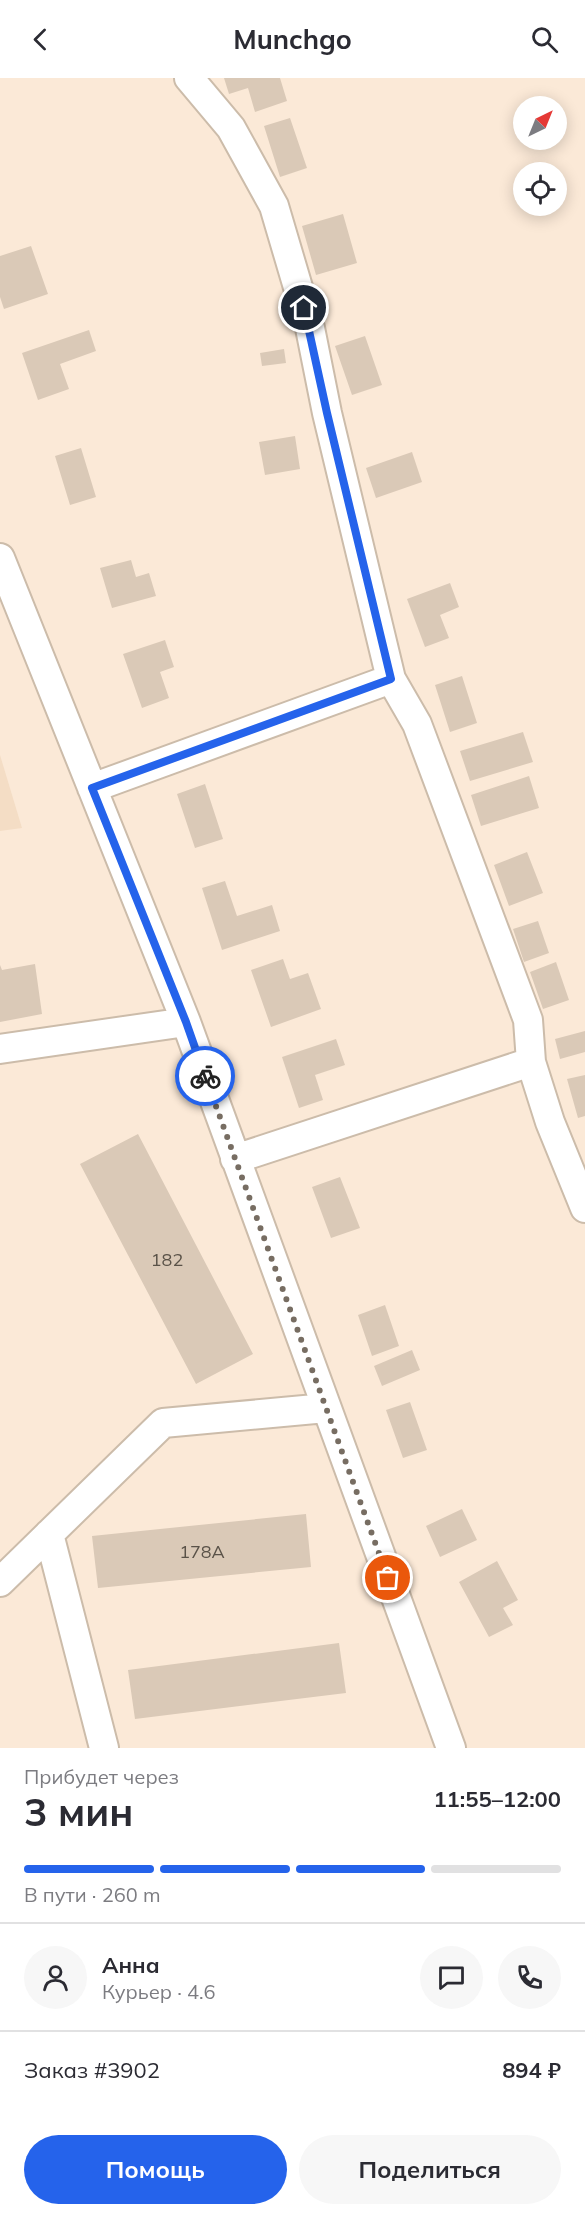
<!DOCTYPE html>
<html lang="ru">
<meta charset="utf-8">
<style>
:root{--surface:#fff;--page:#f7f7f7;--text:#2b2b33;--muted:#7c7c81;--line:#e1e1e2;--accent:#2563eb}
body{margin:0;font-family:Mulish,sans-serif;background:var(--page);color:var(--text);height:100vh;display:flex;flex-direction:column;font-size:22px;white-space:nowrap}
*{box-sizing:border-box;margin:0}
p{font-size:20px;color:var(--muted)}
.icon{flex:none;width:33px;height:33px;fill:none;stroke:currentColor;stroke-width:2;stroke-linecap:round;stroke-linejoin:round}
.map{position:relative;height:1670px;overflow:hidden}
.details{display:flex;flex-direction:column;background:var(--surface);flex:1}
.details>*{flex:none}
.needle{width:39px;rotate:43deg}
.fabs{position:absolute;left:513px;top:18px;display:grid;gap:12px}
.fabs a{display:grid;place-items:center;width:54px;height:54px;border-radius:50%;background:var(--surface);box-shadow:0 3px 15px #0003;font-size:30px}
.pin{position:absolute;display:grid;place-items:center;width:51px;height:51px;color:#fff;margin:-26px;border:3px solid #fff;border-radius:50%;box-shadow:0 2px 6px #0007}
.courier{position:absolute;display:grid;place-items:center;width:60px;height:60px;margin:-30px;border:4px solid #2563eb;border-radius:50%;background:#fff;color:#222;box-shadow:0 2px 8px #0007}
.overview em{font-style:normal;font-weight:700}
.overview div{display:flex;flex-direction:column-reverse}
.overview{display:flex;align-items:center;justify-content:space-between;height:102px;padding:0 24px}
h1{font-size:39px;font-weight:700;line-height:45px}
.bar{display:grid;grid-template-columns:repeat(4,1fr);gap:9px 6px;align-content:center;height:72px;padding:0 24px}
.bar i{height:8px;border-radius:4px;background:var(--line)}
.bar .on{background:var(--accent)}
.bar p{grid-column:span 4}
.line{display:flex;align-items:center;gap:15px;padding:0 24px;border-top:2px solid var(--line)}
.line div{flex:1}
.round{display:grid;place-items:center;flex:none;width:63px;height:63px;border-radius:32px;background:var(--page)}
.cta{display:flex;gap:12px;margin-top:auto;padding:12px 24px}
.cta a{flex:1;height:69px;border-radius:36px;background:var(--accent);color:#fff;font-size:24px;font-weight:700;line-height:69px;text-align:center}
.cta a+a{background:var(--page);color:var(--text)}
header{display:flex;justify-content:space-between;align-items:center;height:78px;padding:0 24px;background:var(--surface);font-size:27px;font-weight:700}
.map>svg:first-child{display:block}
.built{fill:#f4ddc5}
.building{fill:#dac9b7}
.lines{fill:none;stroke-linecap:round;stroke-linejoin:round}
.minor-casing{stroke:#ccbcaa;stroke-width:32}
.minor{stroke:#fff;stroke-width:28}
.done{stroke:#776d62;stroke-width:6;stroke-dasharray:0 10.8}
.route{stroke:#2563eb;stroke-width:8}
.labels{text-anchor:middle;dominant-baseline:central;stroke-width:4.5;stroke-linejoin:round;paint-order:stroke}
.number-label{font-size:18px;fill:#5a5248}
</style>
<header><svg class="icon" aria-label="back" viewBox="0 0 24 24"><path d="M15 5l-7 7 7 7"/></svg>Munchgo<svg class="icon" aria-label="search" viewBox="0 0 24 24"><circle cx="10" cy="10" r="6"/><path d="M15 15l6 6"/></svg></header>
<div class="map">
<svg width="585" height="1670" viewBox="0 0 585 1670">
<rect width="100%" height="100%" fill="#fbe9d7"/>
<path class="built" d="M0 677 22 750 0 753Z"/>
<path class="building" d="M224 0H280L287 23 255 34 248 10 229 16Z
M290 40 307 90 280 99 264 48Z
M343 136 357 185 316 197 302 148Z
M31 168 48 216 4 231 0 219V178Z
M89 252 96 273 60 286 69 311 38 322 22 275Z
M365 258 382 307 352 317 335 268Z
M284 271 286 285 262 288 260 275Z
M295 358 300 391 265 397 259 364Z
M81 370 96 419 70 427 55 378Z
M412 374 422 404 376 420 366 390Z
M131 482 136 499 149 495 156 518 112 530 100 490Z
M450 505 459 529 440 537 449 560 425 569 407 521Z
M165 562 174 589 160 594 169 620 142 630 123 576Z
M462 598 477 645 450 654 435 607Z
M523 654 533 684 470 703 460 673Z
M529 698 539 730 481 748 471 717Z
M205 706 223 761 195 770 177 716Z
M527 774 543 815 509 828 494 787Z
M225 803 237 838 272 827 280 853 222 872 202 810Z
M538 843 549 875 524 884 513 851Z
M283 881 290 901 308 895 321 931 271 949 251 892Z
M556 884 569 922 543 931 530 894Z
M35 886 42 936 0 944V887L2 892Z
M585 953V974L560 981 555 961Z
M336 961 345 987 315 997 323 1022 299 1030 282 979Z
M585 997V1038L578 1040 567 1001Z
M138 1056 253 1276 196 1306 80 1086Z
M340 1099 360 1150 331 1160 312 1109Z
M385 1227 399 1268 372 1278 358 1237Z
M412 1272 420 1292 382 1308 374 1288Z
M410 1324 427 1372 403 1380 386 1332Z
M462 1431 477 1462 440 1479 426 1448Z
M306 1436 311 1489 98 1510 92 1458Z
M497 1483 518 1522 503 1530 513 1547 489 1559 459 1504Z
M339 1565 346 1615 135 1641 128 1592Z"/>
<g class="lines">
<g class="minor-casing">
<path id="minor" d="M189 0 231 50 274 128 310 250 327 335 391 601 417 646 528 942 531 984 550 1044 585 1130
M0 480 186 944 451 1670
M92 710 391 601
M0 971 186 944
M235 1081 531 984
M49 1456 104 1670
M0 1504 163 1345 326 1330"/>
</g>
<use href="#minor" class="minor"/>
</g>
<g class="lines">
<path class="done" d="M205 998 388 1500"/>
<path class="route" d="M205 998 186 944 92 710 391 601 327 335 304 230"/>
</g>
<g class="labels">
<g class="number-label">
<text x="167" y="1181">182</text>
<text x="202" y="1473">178А</text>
</g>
</g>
</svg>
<div class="fabs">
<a><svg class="needle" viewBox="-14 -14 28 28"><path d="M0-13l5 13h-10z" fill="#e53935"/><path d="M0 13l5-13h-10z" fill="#7c7c81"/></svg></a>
<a><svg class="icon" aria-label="locate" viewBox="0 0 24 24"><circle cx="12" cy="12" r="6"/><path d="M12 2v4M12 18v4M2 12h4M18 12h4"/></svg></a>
</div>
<div class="pin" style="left:388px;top:1500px;background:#ea580c"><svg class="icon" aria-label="bag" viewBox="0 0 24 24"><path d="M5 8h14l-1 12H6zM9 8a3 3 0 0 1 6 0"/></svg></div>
<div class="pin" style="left:304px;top:230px;background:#1f2937"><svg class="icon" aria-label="home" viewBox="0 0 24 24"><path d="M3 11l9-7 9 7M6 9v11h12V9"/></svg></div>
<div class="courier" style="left:205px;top:998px"><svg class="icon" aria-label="bike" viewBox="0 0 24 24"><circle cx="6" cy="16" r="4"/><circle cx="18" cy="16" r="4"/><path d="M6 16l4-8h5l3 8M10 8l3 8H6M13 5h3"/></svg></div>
</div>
<section class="details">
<div class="overview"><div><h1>3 мин</h1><p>Прибудет через</p></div><em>11:55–12:00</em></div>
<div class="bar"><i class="on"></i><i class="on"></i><i class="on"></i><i></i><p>В пути · 260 m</p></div>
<div class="line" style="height:108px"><a class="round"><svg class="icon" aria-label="person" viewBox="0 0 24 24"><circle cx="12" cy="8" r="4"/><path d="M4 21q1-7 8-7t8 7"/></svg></a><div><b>Анна</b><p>Курьер · 4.6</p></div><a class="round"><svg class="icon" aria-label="chat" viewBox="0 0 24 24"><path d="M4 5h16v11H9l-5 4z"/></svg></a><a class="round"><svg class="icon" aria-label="phone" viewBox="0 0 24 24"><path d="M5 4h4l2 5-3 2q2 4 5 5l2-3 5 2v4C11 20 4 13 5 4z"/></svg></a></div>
<div class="line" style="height:78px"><div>Заказ #3902</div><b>894 ₽</b></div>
<div class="cta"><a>Помощь</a><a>Поделиться</a></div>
</section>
